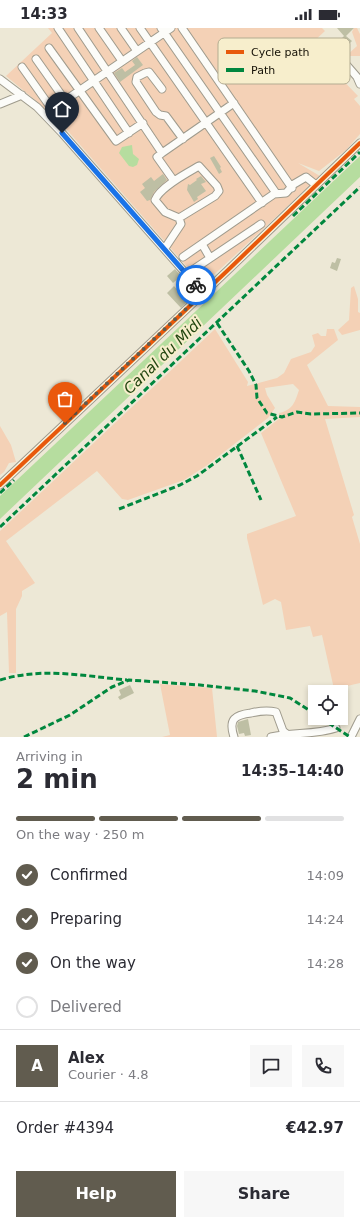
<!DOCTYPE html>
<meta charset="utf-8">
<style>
:root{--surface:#fff;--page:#f7f7f7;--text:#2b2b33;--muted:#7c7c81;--line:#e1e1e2;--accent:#615c4f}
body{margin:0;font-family:"DejaVu Sans",sans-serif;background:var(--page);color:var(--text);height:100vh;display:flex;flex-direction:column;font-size:15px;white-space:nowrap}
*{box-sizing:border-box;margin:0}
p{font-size:13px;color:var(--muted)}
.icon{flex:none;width:22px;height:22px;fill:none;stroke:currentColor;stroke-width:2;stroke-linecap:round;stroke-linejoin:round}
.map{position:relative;height:709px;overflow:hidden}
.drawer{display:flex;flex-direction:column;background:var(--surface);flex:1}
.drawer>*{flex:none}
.fabs{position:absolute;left:308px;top:657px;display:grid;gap:8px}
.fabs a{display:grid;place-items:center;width:40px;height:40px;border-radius:0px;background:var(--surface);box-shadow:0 2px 6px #0003;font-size:20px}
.pin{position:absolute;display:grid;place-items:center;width:34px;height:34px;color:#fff;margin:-41px -17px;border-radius:50% 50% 50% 0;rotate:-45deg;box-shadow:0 0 4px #0007}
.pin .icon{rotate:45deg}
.courier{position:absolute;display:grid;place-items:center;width:40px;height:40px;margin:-20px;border:3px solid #1a73e8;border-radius:50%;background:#fff;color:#222;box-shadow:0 1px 5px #0007}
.headline em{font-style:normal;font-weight:700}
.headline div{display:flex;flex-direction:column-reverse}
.headline{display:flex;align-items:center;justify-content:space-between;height:68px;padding:0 16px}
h1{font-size:26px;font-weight:700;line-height:30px}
.bar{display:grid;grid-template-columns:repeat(4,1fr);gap:6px 4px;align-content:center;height:48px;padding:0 16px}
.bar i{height:5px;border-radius:3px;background:var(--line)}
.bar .selected{background:var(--accent)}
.bar p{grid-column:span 4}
.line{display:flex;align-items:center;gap:10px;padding:0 16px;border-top:1px solid var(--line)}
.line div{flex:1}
.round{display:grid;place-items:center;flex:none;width:42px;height:42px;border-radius:0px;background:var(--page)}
ol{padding:0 16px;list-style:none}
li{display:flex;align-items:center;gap:12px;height:44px}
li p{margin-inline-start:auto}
li .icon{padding:4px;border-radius:50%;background:var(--accent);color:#fff;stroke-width:4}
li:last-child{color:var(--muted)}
li i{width:22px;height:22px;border:2px solid var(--line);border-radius:50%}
.button{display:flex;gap:8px;margin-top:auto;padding:8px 16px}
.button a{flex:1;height:46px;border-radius:0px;background:var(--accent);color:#fff;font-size:16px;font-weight:700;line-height:46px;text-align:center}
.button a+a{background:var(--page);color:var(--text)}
.status{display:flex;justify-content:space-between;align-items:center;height:28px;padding:0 20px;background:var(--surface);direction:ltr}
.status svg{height:11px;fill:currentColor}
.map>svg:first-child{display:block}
.green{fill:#f4d1b6}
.water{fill:#b6dd9f}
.building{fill:#bebfa4}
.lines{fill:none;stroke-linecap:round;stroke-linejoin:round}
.minor-casing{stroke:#9f9b8d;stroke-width:9}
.minor{stroke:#fcfcf9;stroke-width:7}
.quiet{stroke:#00873e;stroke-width:3;stroke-dasharray:6 3;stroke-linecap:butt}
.cycleway-casing{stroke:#f7eecc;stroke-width:6}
.cycleway{stroke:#e8590c;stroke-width:4}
.done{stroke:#615c4f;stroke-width:4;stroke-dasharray:0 7.2}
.route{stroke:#1a73e8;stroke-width:5}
.labels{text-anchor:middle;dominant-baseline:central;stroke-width:4;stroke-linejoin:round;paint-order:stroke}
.water-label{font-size:15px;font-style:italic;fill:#224610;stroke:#f7eecc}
.key{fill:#f7eecc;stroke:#b3ac91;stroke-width:1}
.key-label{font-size:11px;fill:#151106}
</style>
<div class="status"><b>14:33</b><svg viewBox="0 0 49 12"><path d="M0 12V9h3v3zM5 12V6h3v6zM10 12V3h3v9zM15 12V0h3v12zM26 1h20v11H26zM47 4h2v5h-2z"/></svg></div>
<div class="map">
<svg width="360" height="709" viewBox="0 0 360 709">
<rect width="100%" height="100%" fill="#ede8d6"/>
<path class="green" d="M48 0H322L325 3 312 15 331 36 330 39 358 68 354 71 360 78V106L346 122 319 143 298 135 320 148 203 257 60 94 35 72 6 48 52 5Z
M354 0H357L360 6V28H346L357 18 352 4Z
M354 258 358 271V284L360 285V302L342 307 338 302 349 292 351 260Z
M215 301 248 354 247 358 277 350 284 345 291 331 311 324 315 318 312 307 318 305 321 308H326L327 301H334L338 312 307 337 328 378 360 379V389L325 391 354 487 352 489 360 516V655L334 661 322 607 313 609 310 598 286 602 281 574 275 571 263 577 247 510V506L296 488 261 405 280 390 279 385C293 382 295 374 299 362L293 356 265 360 267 367 275 380 268 390 206 438 184 452 128 472 122 471 97 443 6 513 35 555 22 563V568L16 581V645H9L7 584 0 588V503Z
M0 398 11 417 16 434 9 435 4 444 0 447Z
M160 656 212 660 217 709H162L170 707Z"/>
<path class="water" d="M132 117 133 126 139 131 137 137 133 139 129 138 119 125 122 119Z
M360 128V149L0 491V468Z"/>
<path class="building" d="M337 0H354L346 8 352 13 344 21 337 15 344 8Z
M137 29 143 37 120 54 114 45 122 40 125 44 135 37 132 33Z
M214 128 221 139 220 140 222 144 219 146 210 130Z
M163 146 167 152 154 164 150 172 147 173 140 164 145 160 142 156 151 149 154 153Z
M201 148 206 154 201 156 206 163 197 169 198 171 194 174 187 162 188 156 190 157 197 152 196 151Z
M337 230 341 231 337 243 330 240 332 234 335 235Z
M175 241 181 248 173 255 167 248Z
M188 257 196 265 181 280 167 265 174 258 180 265Z
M130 657 134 665 120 672 118 669 121 667 119 662Z
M248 691 251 707 245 708 244 705 239 706 237 698 238 694Z"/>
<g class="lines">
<g class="minor-casing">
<path id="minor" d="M58 0 129 105
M78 0 162 125 157 129 174 153
M99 0 122 33
M121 0 137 23
M140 0 262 175
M161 0 276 165
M182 0 292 160
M49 20 116 113 143 95
M337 26 357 49 360 56
M36 31 65 72
M22 39 51 80H54L171 0
M0 51 37 79 62 105 203 265
M162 61 149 44 145 45 137 49 136 54 156 84 160 87 166 88 183 111
M0 76 22 67
M162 125 234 75
M202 216 210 230
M165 220 181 196 179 190 215 168 219 163 217 158 199 138C187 145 160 159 155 172L165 184 179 190
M183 229 274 166 286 165 294 156 306 149 316 157
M194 241 261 196
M0 457 227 243 360 115
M234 709C228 691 235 687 251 685 259 683 268 682 276 684L283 703 287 706
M271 709C293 704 315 707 336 700
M351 709 360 691"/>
</g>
<use href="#minor" class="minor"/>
<path class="quiet" d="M293 188 360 124
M217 295 249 343 256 357 257 370 267 385 282 389 297 384 311 386 360 385
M237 418 261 472
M0 465 14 452
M119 481 180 457 197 448 277 389
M0 499 360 159
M0 652C43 639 83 648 127 652
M321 690 350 709
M24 709 70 687 112 659 129 652 200 657 255 663 290 670 315 686"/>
<g class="cycleway-casing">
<path id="cycleway" d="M0 457 227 243 360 115"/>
</g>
<use href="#cycleway" class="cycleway"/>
</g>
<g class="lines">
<path class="done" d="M65 395 203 265 196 257"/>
<path class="route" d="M62 105 196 257"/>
</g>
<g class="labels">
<g class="water-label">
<text transform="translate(163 328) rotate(-44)">Canal du Midi</text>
</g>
</g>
<rect x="218" y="10" width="132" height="46" rx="6" class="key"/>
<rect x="226" y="22" width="18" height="4" fill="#e8590c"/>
<rect x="226" y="40" width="18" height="4" fill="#00873e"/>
<g class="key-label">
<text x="251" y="28">Cycle path</text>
<text x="251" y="46">Path</text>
</g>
</svg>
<div class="fabs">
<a><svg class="icon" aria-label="locate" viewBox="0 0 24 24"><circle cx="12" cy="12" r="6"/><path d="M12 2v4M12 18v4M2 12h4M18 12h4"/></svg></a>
</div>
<div class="pin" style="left:65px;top:395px;background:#ea580c"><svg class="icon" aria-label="bag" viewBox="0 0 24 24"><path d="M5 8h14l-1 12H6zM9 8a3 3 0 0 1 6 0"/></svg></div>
<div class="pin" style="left:62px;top:105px;background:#1f2937"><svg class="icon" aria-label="home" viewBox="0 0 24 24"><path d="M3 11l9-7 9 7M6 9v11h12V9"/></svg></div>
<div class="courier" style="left:196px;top:257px"><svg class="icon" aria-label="bike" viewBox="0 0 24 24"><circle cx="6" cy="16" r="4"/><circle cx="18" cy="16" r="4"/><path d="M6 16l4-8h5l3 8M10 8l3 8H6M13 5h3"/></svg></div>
</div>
<section class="drawer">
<div class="headline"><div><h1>2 min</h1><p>Arriving in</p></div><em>14:35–14:40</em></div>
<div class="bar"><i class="selected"></i><i class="selected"></i><i class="selected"></i><i></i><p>On the way · 250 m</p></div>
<ol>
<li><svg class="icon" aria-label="check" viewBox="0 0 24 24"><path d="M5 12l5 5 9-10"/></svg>Confirmed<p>14:09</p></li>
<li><svg class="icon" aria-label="check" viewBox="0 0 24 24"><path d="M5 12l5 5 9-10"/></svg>Preparing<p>14:24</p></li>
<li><svg class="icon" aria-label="check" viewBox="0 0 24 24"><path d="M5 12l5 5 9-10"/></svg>On the way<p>14:28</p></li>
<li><i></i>Delivered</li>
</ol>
<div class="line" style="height:72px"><b class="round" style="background:var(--accent);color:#fff">A</b><div><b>Alex</b><p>Courier · 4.8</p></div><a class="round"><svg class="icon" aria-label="chat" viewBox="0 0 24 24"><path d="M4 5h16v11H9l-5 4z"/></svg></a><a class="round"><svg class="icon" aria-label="phone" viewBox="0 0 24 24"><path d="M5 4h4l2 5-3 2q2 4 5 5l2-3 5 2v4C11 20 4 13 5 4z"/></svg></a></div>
<div class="line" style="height:52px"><div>Order #4394</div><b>€42.97</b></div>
<div class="button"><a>Help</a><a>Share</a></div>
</section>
